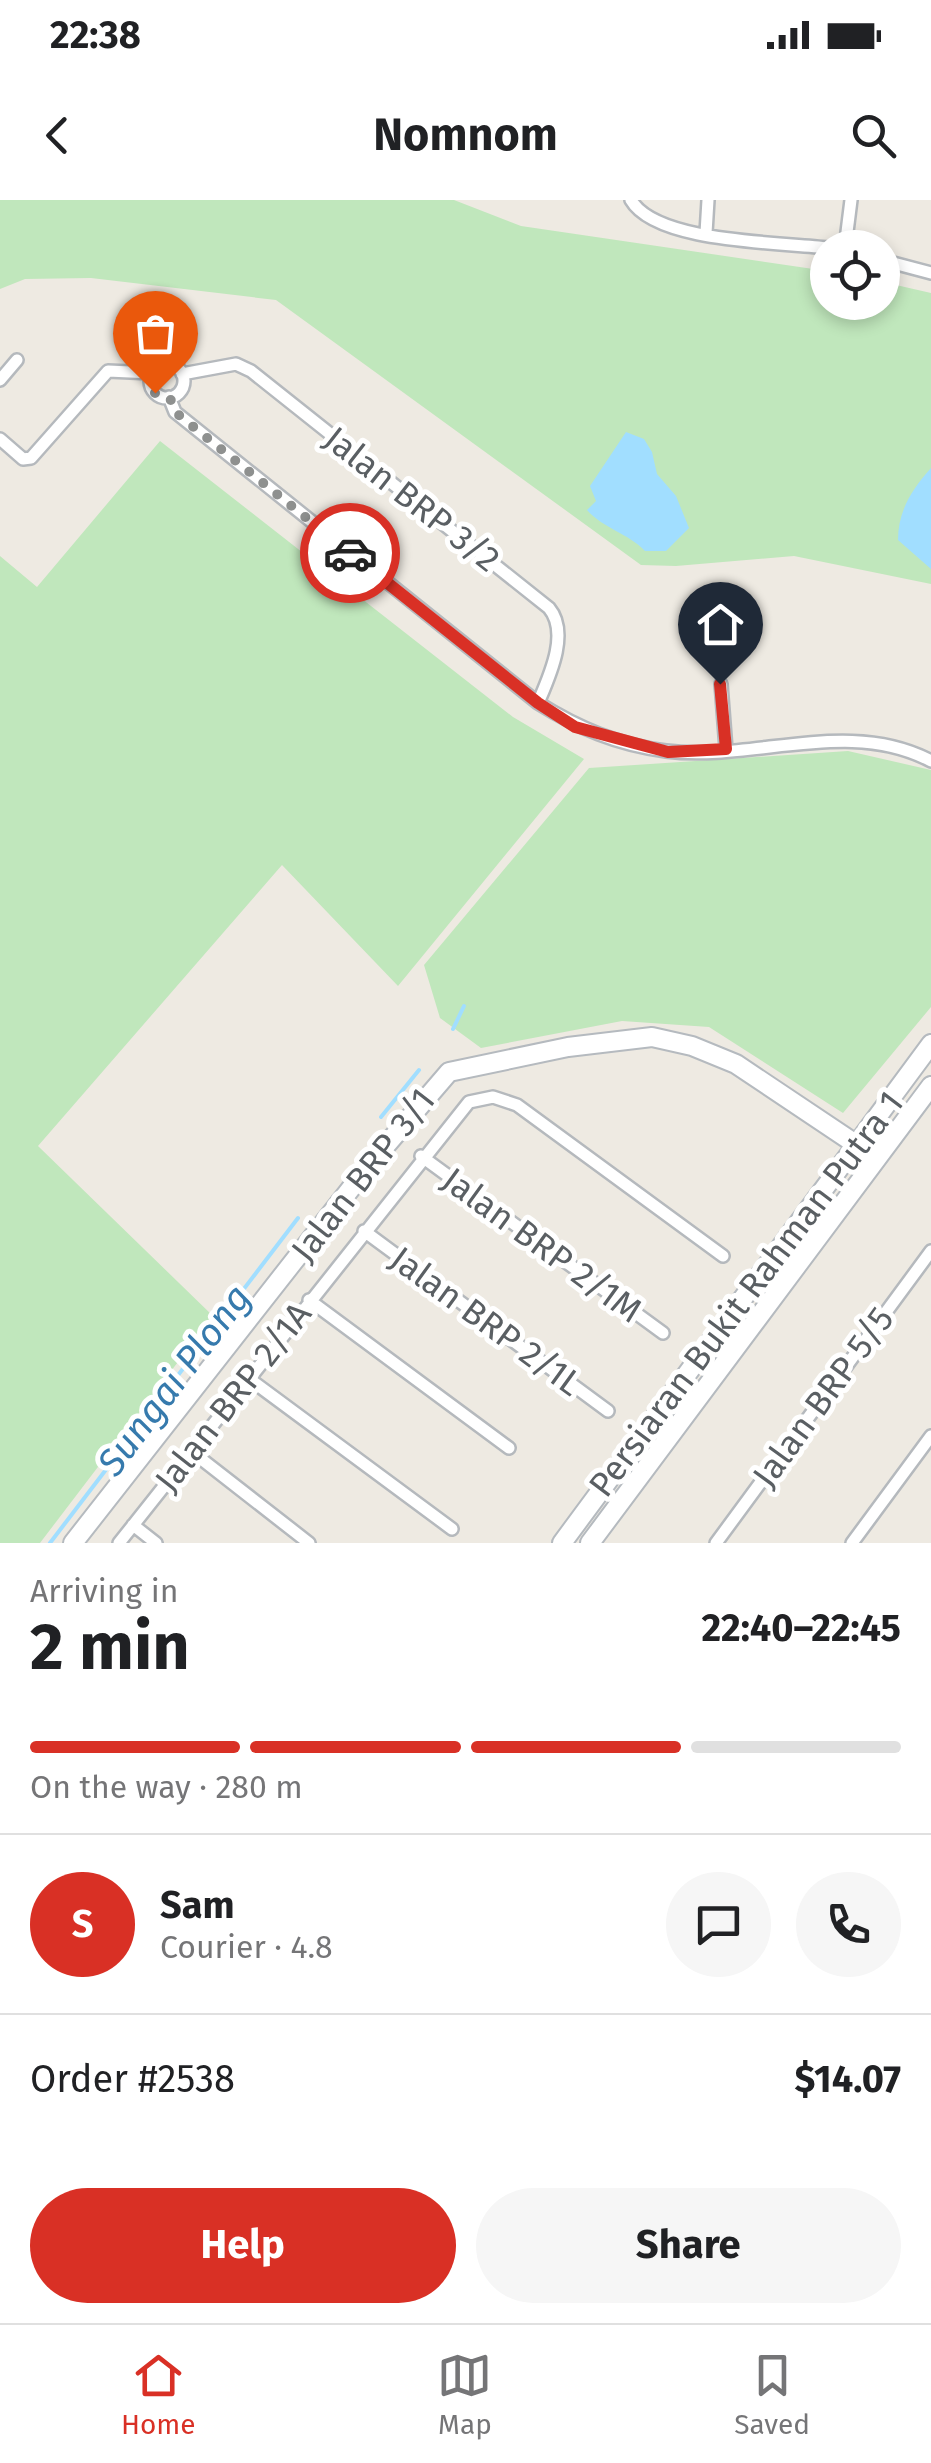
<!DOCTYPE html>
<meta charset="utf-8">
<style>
:root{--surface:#fff;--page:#f6f6f6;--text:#202124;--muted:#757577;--line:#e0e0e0;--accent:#d93025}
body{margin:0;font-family:"Fira Sans",sans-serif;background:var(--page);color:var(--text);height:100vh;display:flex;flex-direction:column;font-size:38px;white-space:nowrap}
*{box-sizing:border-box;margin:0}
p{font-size:32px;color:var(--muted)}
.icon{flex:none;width:55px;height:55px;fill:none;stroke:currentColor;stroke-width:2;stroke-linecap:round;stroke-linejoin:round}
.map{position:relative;height:1343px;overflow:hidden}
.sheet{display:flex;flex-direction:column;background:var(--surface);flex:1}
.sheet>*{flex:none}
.buttons{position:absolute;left:810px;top:30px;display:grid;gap:20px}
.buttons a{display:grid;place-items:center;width:90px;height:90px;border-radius:50%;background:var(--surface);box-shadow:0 5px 15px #0003;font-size:50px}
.pin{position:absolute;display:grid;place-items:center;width:85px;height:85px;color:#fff;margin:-102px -42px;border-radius:50% 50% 50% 0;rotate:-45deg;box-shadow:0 0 10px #0007}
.pin .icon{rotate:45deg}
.courier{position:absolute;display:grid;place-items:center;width:100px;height:100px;margin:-50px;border:8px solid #d93025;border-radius:50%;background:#fff;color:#222;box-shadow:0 2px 12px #0007}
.summary em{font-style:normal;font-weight:700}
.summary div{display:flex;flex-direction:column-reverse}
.summary{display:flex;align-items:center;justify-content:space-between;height:170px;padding:0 30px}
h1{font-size:65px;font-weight:700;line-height:75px}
.bar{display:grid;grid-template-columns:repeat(4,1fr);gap:15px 10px;align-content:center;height:120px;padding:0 30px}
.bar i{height:12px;border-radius:8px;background:var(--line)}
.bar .selected{background:var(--accent)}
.bar p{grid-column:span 4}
.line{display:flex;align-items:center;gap:25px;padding:0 30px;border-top:2px solid var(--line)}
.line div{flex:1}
.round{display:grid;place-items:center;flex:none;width:105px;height:105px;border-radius:52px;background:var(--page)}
.cta{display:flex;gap:20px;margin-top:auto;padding:20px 30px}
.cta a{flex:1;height:115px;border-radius:60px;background:var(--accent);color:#fff;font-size:40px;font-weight:700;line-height:115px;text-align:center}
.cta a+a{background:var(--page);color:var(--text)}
.status{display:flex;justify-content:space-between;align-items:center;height:70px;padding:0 50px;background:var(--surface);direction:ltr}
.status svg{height:28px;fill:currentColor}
header{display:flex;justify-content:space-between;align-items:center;height:130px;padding:0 30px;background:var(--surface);font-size:45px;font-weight:700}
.dock{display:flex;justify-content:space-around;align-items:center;height:140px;border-top:2px solid var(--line);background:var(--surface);font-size:28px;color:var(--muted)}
.dock a{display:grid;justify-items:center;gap:5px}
.dock .selected{color:var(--accent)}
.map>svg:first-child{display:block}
.green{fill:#c0e7bc}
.water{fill:#a1deff}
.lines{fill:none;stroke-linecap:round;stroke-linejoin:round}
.stream{stroke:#a1deff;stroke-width:4}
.street-casing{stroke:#b5b9bd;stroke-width:16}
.secondary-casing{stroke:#b5babf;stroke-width:22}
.street{stroke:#fff;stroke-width:11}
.secondary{stroke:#fff;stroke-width:18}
.done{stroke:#8e908f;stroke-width:10;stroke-dasharray:0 18}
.route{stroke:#d93025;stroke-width:12}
.labels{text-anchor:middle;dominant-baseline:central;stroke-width:10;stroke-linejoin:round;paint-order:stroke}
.street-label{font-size:35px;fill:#5a5f63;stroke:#fff}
.water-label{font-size:38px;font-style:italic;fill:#367aad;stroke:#fff}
</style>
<div class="status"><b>22:38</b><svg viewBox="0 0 49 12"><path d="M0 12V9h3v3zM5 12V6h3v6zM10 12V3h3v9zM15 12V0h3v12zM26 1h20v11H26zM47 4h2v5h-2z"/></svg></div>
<header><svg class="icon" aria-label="back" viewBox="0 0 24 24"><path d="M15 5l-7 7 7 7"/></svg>Nomnom<svg class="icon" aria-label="search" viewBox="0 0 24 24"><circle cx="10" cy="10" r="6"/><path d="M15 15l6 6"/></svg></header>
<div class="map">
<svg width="931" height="1343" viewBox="0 0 931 1343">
<rect width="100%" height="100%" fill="#eeeae2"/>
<path class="green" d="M0 0H454L521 26 827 71 828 102H882L883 82 931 93V384L794 356 676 366 641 365 276 100 91 78 25 79 0 89Z
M160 241 513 517 584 559 398 786 282 665 38 946 213 1116 40 1343H0V356L37 387Z
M848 551 931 570V807L843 913 709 827 622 821 481 848 440 818 424 765 589 568Z"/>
<path class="water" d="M626 232 644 239 652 252 657 274 676 296 689 328 666 351H645C628 333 604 329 587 310L596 301 590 286Z
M931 268V369L898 340C898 311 912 289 931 268Z"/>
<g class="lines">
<path class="stream" d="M453 829 464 806
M381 917 419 870
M50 1343 298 1018"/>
<g class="street-casing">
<path id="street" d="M631 0C656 43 779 42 828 48
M706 33 708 0
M845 48 851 0
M882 60 931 73
M150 181a17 17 0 1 1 34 0a17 17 0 1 1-34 0Z
M182 174 236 164 251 171 549 408C570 433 549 477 538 503
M0 180 17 160
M169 197 175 212 538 503C578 528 618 545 666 551 753 562 849 517 931 561
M0 239 23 259 31 258 108 171 152 173
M721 484 726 549
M421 956 663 1133
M364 1031 608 1211
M309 1100 509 1248
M248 1178 452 1329
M191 1251 309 1343
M133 1325 156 1343
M119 1343 469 902 493 897 517 905 723 1056
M716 1343 931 1051
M852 1343 931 1236"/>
</g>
<g class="secondary-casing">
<path id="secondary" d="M73 1343 370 964 449 872 568 847 652 837 692 846 736 864 857 945
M562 1343 931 844
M590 1343 931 886"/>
</g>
<use href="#street" class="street"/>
<use href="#secondary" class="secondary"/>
</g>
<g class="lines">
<path class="done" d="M155 193 170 198 175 212 350 353"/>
<path class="route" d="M350 353 538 503 575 527 668 552 726 549 720 484"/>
</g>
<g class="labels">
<g class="street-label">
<text transform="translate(412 299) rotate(38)">Jalan BRP 3/2</text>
<text transform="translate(363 975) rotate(-52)">Jalan BRP 3/1</text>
<text transform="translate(542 1045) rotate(36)">Jalan BRP 2/1M</text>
<text transform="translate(746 1094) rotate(-53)">Persiaran Bukit Rahman Putra 1</text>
<text transform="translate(486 1121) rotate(36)">Jalan BRP 2/1L</text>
<text transform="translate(233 1197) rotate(-52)">Jalan BRP 2/1A</text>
<text transform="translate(823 1197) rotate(-54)">Jalan BRP 5/5</text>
</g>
<g class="water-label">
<text transform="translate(174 1180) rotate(-53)">Sungai Plong</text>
</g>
</g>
</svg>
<div class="buttons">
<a><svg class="icon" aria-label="locate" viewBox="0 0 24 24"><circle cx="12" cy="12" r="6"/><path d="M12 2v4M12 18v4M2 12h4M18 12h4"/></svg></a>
</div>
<div class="pin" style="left:155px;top:193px;background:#ea580c"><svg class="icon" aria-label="bag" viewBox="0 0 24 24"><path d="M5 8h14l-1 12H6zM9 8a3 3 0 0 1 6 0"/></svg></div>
<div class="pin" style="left:720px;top:484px;background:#1f2937"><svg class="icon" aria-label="home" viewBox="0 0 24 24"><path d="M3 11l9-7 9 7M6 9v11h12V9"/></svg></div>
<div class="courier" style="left:350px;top:353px"><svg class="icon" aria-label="car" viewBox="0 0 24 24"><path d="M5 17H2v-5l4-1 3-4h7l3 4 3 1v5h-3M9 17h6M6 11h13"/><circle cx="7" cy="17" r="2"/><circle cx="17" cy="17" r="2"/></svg></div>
</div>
<section class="sheet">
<div class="summary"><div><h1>2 min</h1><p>Arriving in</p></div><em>22:40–22:45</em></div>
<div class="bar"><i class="selected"></i><i class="selected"></i><i class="selected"></i><i></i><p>On the way · 280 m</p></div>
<div class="line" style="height:180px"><b class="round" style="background:var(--accent);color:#fff">S</b><div><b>Sam</b><p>Courier · 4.8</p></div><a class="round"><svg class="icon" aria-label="chat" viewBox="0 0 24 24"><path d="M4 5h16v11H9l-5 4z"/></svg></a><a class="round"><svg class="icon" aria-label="phone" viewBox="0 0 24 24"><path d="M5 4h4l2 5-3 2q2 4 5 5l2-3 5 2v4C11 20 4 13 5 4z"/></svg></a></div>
<div class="line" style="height:130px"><div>Order #2538</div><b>$14.07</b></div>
<div class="cta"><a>Help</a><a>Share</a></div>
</section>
<nav class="dock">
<a class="selected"><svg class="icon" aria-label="home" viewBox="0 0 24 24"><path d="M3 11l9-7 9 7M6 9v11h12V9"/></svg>Home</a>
<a><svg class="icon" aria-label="map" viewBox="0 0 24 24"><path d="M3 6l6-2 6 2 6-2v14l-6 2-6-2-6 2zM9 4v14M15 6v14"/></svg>Map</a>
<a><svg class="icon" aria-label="saved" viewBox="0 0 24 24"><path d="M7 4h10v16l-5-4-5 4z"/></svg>Saved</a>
</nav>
